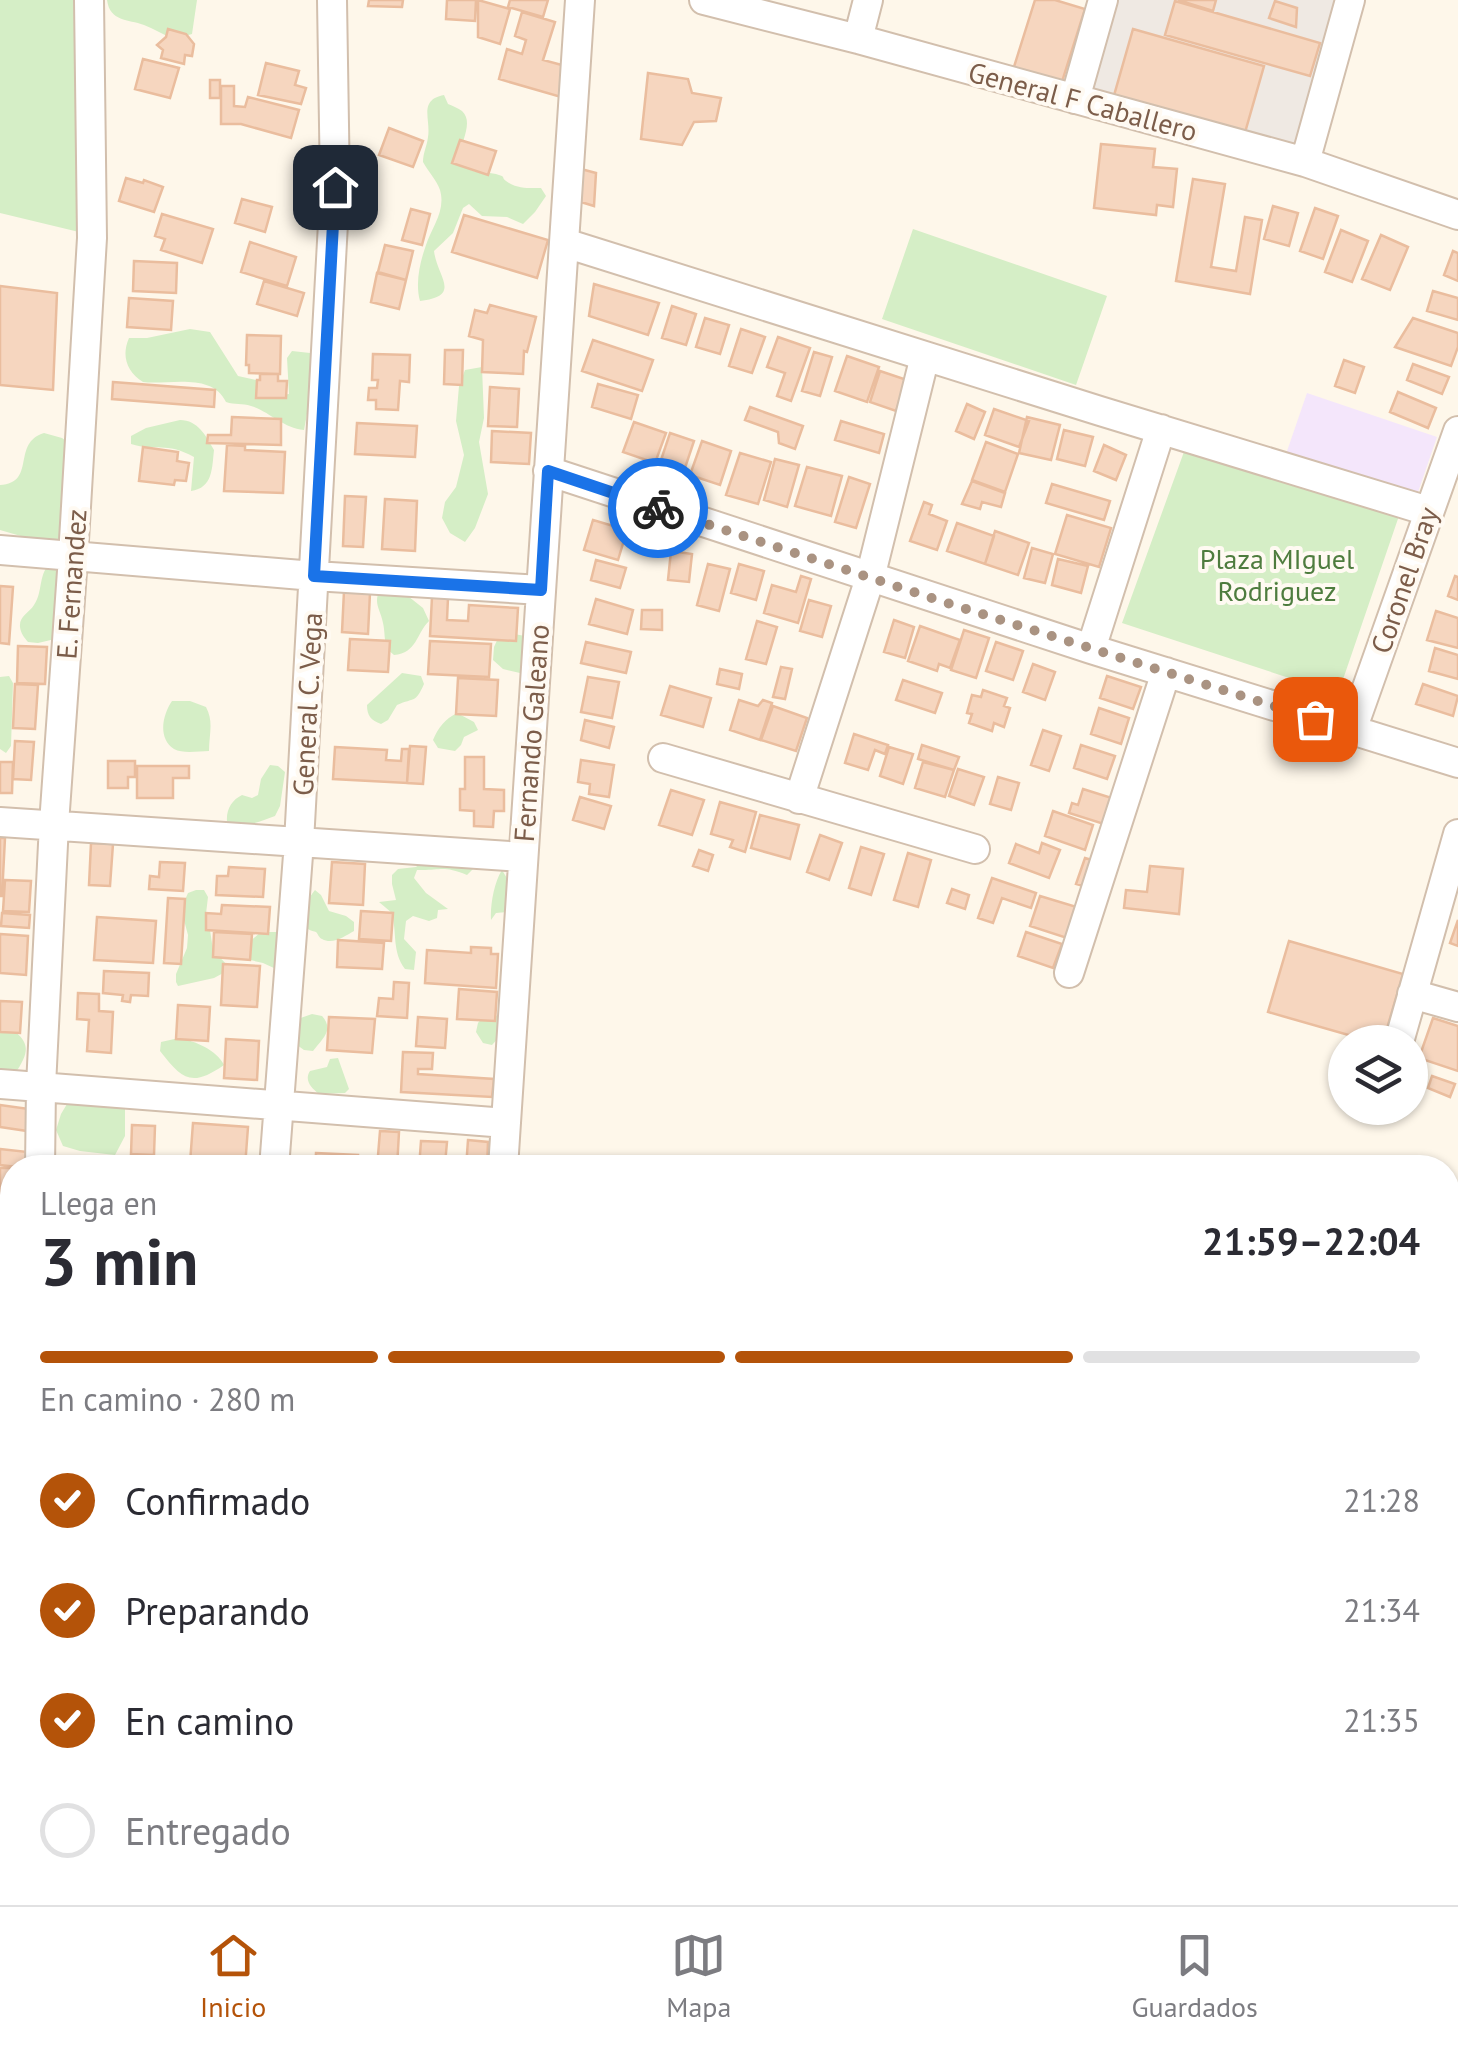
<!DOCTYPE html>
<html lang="es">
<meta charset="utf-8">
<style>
:root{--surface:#fff;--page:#f2f2f3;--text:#2b2b33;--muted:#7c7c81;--line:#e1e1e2;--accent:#b45309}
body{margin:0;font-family:"PT Sans",sans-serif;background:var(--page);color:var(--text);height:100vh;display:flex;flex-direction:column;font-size:38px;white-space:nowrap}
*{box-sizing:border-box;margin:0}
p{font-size:32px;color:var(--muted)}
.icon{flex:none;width:55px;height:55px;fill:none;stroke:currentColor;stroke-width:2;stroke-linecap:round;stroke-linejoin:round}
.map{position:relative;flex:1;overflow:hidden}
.details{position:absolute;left:0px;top:1155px;width:1460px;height:750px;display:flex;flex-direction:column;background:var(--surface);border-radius:40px 40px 0 0;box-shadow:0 2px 8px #0004}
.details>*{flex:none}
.fabs{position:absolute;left:1328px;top:1025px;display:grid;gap:20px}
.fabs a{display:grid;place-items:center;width:100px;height:100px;border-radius:50%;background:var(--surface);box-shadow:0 2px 8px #0004;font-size:50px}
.pin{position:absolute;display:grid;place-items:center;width:85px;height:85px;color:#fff;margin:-42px;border-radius:20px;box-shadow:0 5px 15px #0006}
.courier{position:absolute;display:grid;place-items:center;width:100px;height:100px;margin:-50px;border:8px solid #1a73e8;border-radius:50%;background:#fff;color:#222;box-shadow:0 2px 12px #0007}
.summary em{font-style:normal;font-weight:700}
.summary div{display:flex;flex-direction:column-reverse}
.summary{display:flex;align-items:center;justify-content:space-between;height:170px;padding:0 40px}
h1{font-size:65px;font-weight:700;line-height:75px}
.bar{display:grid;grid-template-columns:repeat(4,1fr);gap:15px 10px;align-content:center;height:120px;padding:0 40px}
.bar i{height:12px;border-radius:8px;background:var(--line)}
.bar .on{background:var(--accent)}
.bar p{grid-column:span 4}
ol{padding:0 40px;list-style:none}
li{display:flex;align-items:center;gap:30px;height:110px}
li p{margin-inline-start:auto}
li .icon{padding:10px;border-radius:50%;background:var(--accent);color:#fff;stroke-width:4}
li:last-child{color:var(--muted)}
li i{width:55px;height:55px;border:5px solid var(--line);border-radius:50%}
.dock{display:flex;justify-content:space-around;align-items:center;height:140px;border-top:2px solid var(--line);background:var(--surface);font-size:28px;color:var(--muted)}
.dock a{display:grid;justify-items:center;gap:5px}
.dock .on{color:var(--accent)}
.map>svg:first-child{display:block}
.industrial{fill:#efe9e3}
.education{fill:#f4e6fb}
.green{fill:#d5eec6}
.building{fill:#f6d6bf;stroke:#eabd9e;stroke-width:2.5}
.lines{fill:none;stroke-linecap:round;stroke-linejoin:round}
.minor-casing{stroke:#d2bfad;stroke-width:32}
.minor{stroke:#fff;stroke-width:28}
.done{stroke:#aa9382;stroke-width:10;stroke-dasharray:0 18}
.route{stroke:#1a73e8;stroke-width:12}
.labels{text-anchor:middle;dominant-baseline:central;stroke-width:8;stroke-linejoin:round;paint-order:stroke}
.street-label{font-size:28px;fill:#7c5d4a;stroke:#fffaf2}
.park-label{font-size:28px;fill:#4e7c3e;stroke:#fffaf2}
</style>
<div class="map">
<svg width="1458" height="1905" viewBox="0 0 1458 1905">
<rect width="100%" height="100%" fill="#fef7ea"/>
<path class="industrial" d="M1115 0H1340L1300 148 1095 98 1090 88Z"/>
<path class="education" d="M1307 393 1437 437 1416 498 1286 454Z"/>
<path class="green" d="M0 0H78L79 232 0 213Z
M107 0H197L192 34 174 39C164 35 154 29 144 25 128 19 110 22 107 0Z
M444 95 448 104C453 106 458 108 462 111 479 127 445 157 471 170 479 174 488 172 496 174 509 178 498 176 509 183 519 189 531 188 541 188L546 196 535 212 523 224 507 217 482 216 469 204 463 208 453 233 434 251C437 277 463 296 420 301 415 283 420 262 426 245 432 227 446 211 440 190 437 181 428 171 423 162 423 153 427 146 428 137 431 119 418 100 444 95Z
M913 229 1107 296 1076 385 882 319Z
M190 329 210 332 238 376 256 380 280 395 289 394 287 358 292 351 310 353 329 360 316 403H309L304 430C283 428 270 412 251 406 242 403 235 405 226 402 212 372 169 385 143 382 127 372 121 356 129 338H147Z
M482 367 484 418 479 442 488 494 475 528 465 542 450 533 442 518 445 502 456 487 464 455 456 421 459 386 465 370Z
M180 420C198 420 206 436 214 450 212 468 213 488 191 491L194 457C165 441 157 452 131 444V436L146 428Z
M44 433 62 438 69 443 63 535 56 541H38L0 530V485C37 483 11 443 44 433Z
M1185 449 1401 510 1338 694 1122 623Z
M49 564 58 567 61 576 55 639 38 643 28 642C24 637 21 634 20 627 19 616 29 613 34 605 43 592 38 577 49 564Z
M394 585 423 608 429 621C416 634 417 653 394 655L387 649C384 640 385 631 383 623 380 608 373 604 380 589Z
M514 634 525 636 523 661 520 673 503 669 493 660 494 647 499 636Z
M402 673 421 676 424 684C415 704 415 697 397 705L388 720 381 724C371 720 367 716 367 705Z
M9 676 13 683 11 746 6 753 0 749V677Z
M172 701H190L206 707C214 722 209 734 209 751 199 751 183 754 174 749 157 738 163 714 172 701Z
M457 713 474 722 478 730 464 737 461 745 455 751 438 748 433 740C438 728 445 719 457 713Z
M270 765 278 766 285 772 280 806 275 816C258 822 245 829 227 822 226 809 232 800 242 795L252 798 258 795 261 779Z
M430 855 466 863 473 869 467 875C442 865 441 871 417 870L414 878 426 893 448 909 438 910 437 918 429 921 413 916 406 921 404 939 416 952 414 970 405 969C392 952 397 933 392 913L379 902 396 900 392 884V875L398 869 416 867Z
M502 870 516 893 517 911 496 913 491 920C490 906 494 882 502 870Z
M196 890H204L208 897 205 922 210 930 213 950 228 966 227 971 214 978 178 986 176 982V974L187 948 188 935 181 909 188 893Z
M315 890 321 895 329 911 346 916 354 922V931C345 936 333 945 322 939 319 938 318 934 316 932 314 931 311 931 308 929 296 919 307 900 315 890Z
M261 932H278L283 938 287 974 263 963 246 959 248 943Z
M487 1012 500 1017 503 1033 492 1045 483 1043 476 1032 478 1023Z
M312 1014 322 1016C335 1030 321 1040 313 1051L304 1050 297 1045 295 1020Z
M0 1020C25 1039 36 1044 14 1075H0Z
M179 1038C195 1041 217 1050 224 1065 191 1088 182 1079 160 1051L161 1042Z
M338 1058 349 1089 345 1093 319 1094C311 1088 304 1080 310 1071L327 1067 330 1059Z
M70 1099 125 1100V1136L115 1155 80 1151 63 1146 56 1130 61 1114Z
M462 1892 643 1893 644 1905H455Z
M807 1893H851L850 1905H809Z"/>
<path class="building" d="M369 0H403L402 7 368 6Z
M447 0H476L475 21 446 19Z
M478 0 510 9 500 44 478 37Z
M510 0H548L543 17 508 7Z
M1035 0H1055L1085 9 1061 85 1013 70Z
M1178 0H1216L1213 11Z
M1175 1 1320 43 1310 76 1165 35Z
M1275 1 1297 8 1296 27 1269 18Z
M522 12 555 22 543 60 569 67 561 97 499 79 507 49 522 54 526 40 515 36Z
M168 29 186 34 194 44 192 56 185 55 184 64 161 58 163 50 157 45 166 37Z
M1133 29 1264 66 1244 136 1113 99Z
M143 59 179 68 170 98 135 89Z
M266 63 299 71 295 85 306 88 301 104 258 95Z
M648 73 688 79 692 93 721 98 716 121 694 122 682 145 641 139Z
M210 80H220V98H210Z
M221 86H234V106L245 107 248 97 299 110 291 138 241 124H221Z
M389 128 423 141 413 167 379 155Z
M460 140 496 151 488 175 452 163Z
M1101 144 1155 149 1153 167 1177 169 1173 207 1157 205 1156 215 1094 208Z
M581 169 596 173 594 206 581 202Z
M126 178 143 183 144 180 163 187 154 212 119 201Z
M1193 179 1225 184 1211 267 1236 271 1245 217 1262 220 1250 294 1176 281Z
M242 199 272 207 265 232 235 223Z
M1273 206 1298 213 1289 246 1264 239Z
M1315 208 1338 216 1323 259 1300 251Z
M411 209 430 214 422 245 402 240Z
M162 214 213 229 202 263 161 250 165 239 155 236Z
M464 215 548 240 537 278 452 252Z
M1341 230 1368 241 1352 282 1325 272Z
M1381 235 1408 247 1390 290 1362 279Z
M250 242 296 257 287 286 241 272Z
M385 245 413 251 406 280 378 272Z
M1453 251 1458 253V281L1444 275Z
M134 261 177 263 176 293 133 291Z
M377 273 406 280 399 309 371 302Z
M264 281 304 293 297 316 257 304Z
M594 284 659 303 648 335 589 316Z
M0 286 57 293 53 390 0 385Z
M1433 291 1458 298V320L1427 311Z
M129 298 173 301 171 330 127 327Z
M490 305 536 317 527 352 524 351 523 374 482 372 483 340 469 336 475 310 487 313Z
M672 306 696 314 686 345 662 338Z
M705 318 729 325 720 354 696 347Z
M1413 318 1458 333V347L1451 366 1395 347Z
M741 329 765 337 752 373 729 366Z
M247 335 281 336 280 374 249 373V365H246Z
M778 337 810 348 791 401 777 396 785 373 767 367Z
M593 340 653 360 642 391 582 371Z
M445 350H463L462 385 444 384Z
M814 352 832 357 820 396 802 391Z
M373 354 410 355 409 382 400 381 398 410 376 409V400H368L369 388H377L378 380H372Z
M847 356 879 367 867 402 835 391Z
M1344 360 1364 367 1355 393 1335 386Z
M1413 364 1449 377 1442 394 1407 380Z
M880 371 907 380 896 411 870 402Z
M260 374H278V381H287L286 398H256L257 380H260Z
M113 382 215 390 214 407 112 399Z
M598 384 638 395 631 419 592 407Z
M490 387 519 389 517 427 488 426Z
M1398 392 1436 408 1428 428 1390 412Z
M967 404 985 412 974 439 956 431Z
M750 407 803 426 795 449 779 443 778 432 745 420Z
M994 409 1029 421 1019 447 985 435Z
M232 417 281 419V445L207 443 208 435H231Z
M1027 417 1060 425 1051 460 1019 453Z
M841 421 884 434 879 453 835 440Z
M634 422 666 433 655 463 623 452Z
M357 423 417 426 415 457 355 454Z
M1064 430 1093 437 1085 466 1057 459Z
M492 431 531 433 529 464 491 462Z
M670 433 694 441 684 471 660 463Z
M702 441 731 451 720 485 690 475Z
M986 442 1018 454 1005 492 972 480Z
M227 445 245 446V450L285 452 283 493 224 491Z
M1104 445 1126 455 1116 480 1094 471Z
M143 447 178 452 177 461 189 463 186 481 175 480 174 485 139 481Z
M740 453 771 462 758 504 726 495Z
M775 459 799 465 787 507 764 500Z
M807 467 842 476 831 516 795 506Z
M849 477 870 484 856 528 835 522Z
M972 481 1005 493 1001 507 982 502 980 509 962 504Z
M1052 484 1110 501 1104 520 1046 503Z
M345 496 366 497 363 547 343 546Z
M385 499 417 501 415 551 382 549Z
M924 502 932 505 929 514 947 521 937 550 910 541Z
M1067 515 1111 528 1099 567 1055 554Z
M593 520 627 530 618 560 584 550Z
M957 523 994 536 985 564 947 551Z
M995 531 1029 543 1018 575 985 564Z
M1032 548 1053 554 1045 583 1024 578Z
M671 551 692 554 689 582 668 580Z
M1058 559 1088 566 1081 593 1052 585Z
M596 560 626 568 620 588 591 580Z
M708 564 730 569 719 611 697 605Z
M739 564 764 571 756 600 731 593Z
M801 576 811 579 798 623 764 613 772 585 796 592Z
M1455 576 1458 577V600L1448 596Z
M0 586 13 587 9 644 0 643Z
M344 591 370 593 368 634 342 632Z
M432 597 448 598 447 620 468 621 469 605 518 608 516 641 430 636Z
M596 599 633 610 627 634 589 624Z
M809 600 831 606 822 637 800 631Z
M642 610H662V630L641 629Z
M1436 611 1458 618V648L1427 640Z
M894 620 914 627 905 658 884 652Z
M757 621 777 627 766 664 746 659Z
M920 626 960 640 950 668 939 664 937 671 908 661Z
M964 630 989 638 976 678 951 670Z
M350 639 390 641 388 672 348 670Z
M430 641 491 644 489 677 428 674Z
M586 642 631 652 626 673 581 663Z
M996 642 1023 651 1013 680 986 671Z
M18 646 47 647 45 684 17 683Z
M1435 648 1458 655V679L1429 671Z
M1033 664 1055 672 1045 700 1023 692Z
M781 667 792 669 785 699 773 697Z
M720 669 742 674 739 689 717 684Z
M1107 676 1141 687 1133 709 1100 698Z
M588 677 619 682 612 718 581 712Z
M458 678 498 680 496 716 456 714Z
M903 680 942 693 935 713 896 700Z
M15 684 38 685 35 729 13 728Z
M1423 684 1458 696 1453 716 1416 704Z
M670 686 711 698 703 727 661 715Z
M983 690 1007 698 1004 706 1010 708 1004 727 994 723 992 731 969 723 972 714 967 713 972 695 981 697Z
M739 700 758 706 763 700 772 703 760 740 730 730Z
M773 706 807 718 796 751 761 740Z
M1099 708 1129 718 1121 744 1091 734Z
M585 720 614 727 609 748 581 740Z
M1043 730 1061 736 1049 771 1031 765Z
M854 734 888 745 885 754 875 750 868 770 845 763Z
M15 741 34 742 31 780 13 779Z
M922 745 959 757 954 770 918 759Z
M1081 745 1115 756 1107 779 1074 768Z
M410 746 426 747 423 784 407 783Z
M335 747 387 750 386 760 401 761 402 749H409L407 783 333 779Z
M889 747 913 754 903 784 880 776Z
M465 757H484V789L504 790V811H494L493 827 474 826V811L460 810V789H465Z
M581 760 614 765 609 797 589 794 590 784 578 782Z
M108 761H135V777H128V788H108Z
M0 762H13L12 793H0Z
M923 762 954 770 945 797 915 788Z
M137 766H189V778H173V798H137Z
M958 769 984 777 974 805 949 796Z
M998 777 1019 783 1011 810 990 804Z
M1083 789 1115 799 1107 825 1069 813 1072 803 1078 805Z
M671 790 704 800 692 835 659 825Z
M580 797 611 806 604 829 573 820Z
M720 802 756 812 745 852 730 847 733 840 711 834Z
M1053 811 1093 825 1085 850 1045 836Z
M760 815 799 825 790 859 751 848Z
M820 835 842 843 829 880 807 872Z
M0 838H5L2 896H0Z
M91 843 113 844 110 886 89 885Z
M1042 843 1060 850 1049 878 1009 863 1016 844 1039 853Z
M861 847 884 854 871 895 849 888Z
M699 850 713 855 708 871 693 866Z
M908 853 931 860 918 907 894 900Z
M1085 858 1099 862 1090 888 1076 884Z
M160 862 185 863 183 891 149 889 150 876 159 877Z
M332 862 365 864 363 905 329 903Z
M1150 866 1183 869 1179 914 1124 908 1126 890 1147 892Z
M229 867 265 869 263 897 216 895 217 876H228Z
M992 878 1036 893 1031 908 1002 898 993 923 978 918Z
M5 880 31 881 29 912 3 911Z
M952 889 969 895 965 909 947 903Z
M1040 896 1080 908 1070 939 1030 926Z
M168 898 185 899 181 964 164 963Z
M222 905 270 907 268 934 206 930V913L221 914Z
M361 911 393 913 391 941 359 939Z
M2 913 30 915 29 928 1 926Z
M97 917 156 921 153 963 94 960Z
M1458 920V946L1450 943Z
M214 932 252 934 250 960 213 957Z
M1026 932 1062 944 1053 968 1018 956Z
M0 934 28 936 26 975 0 973Z
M338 940 384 943 382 969 337 967Z
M1289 941 1403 974 1383 1042H1373L1268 1012Z
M471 947 491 948V954H498L496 988 425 983 427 950 471 953Z
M223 964 260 966 257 1007 221 1005Z
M104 971 149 973 148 996 131 995 130 1002 122 1001 123 995 103 993Z
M394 982 409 983 407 1018 377 1016 379 998 393 999Z
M459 989 497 992 495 1021 457 1019Z
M78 993 99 994V1011L113 1012 111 1053 87 1051 89 1020 77 1019Z
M0 1001 22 1002 20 1033 0 1032Z
M178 1005 210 1007 208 1041 176 1039Z
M329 1017 375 1019 372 1053 327 1050Z
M418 1017 447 1019 445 1048 416 1046Z
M1433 1018 1458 1026V1071L1419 1058Z
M226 1039 259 1041 257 1080 224 1078Z
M403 1052 433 1053 432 1069H418V1074L494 1079 492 1097 401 1092Z
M1410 1066 1423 1070 1417 1088 1410 1086Z
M1432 1076 1455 1084 1450 1097 1428 1088Z
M0 1105 29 1109 27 1131 0 1127Z
M193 1123 248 1127 245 1167 190 1163Z
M132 1125 155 1126 154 1155 131 1154Z
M380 1131 399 1132 397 1168H377Z
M468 1140 488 1142 487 1168H466Z
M421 1141 447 1142 445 1164 466 1166V1168H419Z
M0 1149 28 1152 26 1168 0 1165Z
M316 1153 358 1155 357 1168H315Z
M77 1161 118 1163V1168H76Z
M0 1168H12V1263L0 1262Z
M0 1321 12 1323V1346L0 1344Z
M0 1375 12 1378V1420L0 1417Z
M0 1464 12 1467 11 1502 0 1499Z
M5 1617 12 1619V1675L0 1672V1629H2Z
M0 1688 9 1690 5 1705 0 1704Z
M1455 1699 1458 1700V1736L1448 1733V1700L1455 1702Z
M0 1707 12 1710V1719L0 1716Z
M1448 1783 1458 1786 1456 1819 1448 1816Z
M1448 1860 1458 1862V1905H1440L1429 1902 1431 1892H1448Z
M266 1892H337L335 1905H263Z
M883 1892H910L906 1905H880Z
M912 1892H941L938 1905H909Z
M943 1892H975L971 1905H940Z
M974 1892H1008L1005 1905H971Z
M1062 1892H1092L1089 1905H1058Z"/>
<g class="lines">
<g class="minor-casing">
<path id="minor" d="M704 0 858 39 1305 162 1458 215
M858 39 868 0
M1075 99 1103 0
M1305 162 1350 0
M565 243 1100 411 1428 511
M548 471 1091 649 1458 763
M0 550 314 576 541 590
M1091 649 1161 429
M1352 730 1458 431
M663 758 975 849
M799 799 870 578 925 356
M0 822 523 857
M1069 973 1166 672
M1412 994 1458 1007
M1399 1042 1458 834
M0 1084 506 1123
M40 1168 41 1086 54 824 73 557 92 238 89 0
M274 1168 299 842 335 187 332 0
M503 1168 580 0
M0 1293 12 1295
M0 1559 12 1562
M0 1582 12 1584
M19 1892 67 1905
M1226 1892 1270 1905
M1303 1892 1348 1905
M402 1905 405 1892
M746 1905 750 1892
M1113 1905 1116 1892"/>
</g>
<use href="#minor" class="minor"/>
</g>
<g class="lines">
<path class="done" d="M658 508 944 602 1315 719"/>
<path class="route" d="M335 187 314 576 541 590 548 471 658 508"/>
</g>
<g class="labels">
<g class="street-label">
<text transform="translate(1083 101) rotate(15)">General F Caballero</text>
<text transform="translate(1404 580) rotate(-71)">Coronel Bray</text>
<text transform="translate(71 584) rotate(-86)">E. Fernandez</text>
<text transform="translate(307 704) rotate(-87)">General C. Vega</text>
<text transform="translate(531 733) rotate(-86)">Fernando Galeano</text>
</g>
<g class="park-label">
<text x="1277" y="558">Plaza MIguel<tspan x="1277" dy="32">Rodriguez</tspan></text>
</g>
</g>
</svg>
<div class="fabs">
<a><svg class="icon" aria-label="layers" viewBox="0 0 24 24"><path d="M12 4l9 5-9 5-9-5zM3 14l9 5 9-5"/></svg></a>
</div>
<div class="pin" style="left:1315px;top:719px;background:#ea580c"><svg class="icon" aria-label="bag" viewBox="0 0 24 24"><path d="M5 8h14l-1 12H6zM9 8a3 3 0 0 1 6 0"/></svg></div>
<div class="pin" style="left:335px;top:187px;background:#1f2937"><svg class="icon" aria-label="home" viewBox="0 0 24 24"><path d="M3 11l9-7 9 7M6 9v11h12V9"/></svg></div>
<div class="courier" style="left:658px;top:508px"><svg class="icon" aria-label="bike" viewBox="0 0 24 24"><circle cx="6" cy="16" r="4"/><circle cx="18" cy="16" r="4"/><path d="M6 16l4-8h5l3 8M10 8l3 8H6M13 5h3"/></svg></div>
<section class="details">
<div class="summary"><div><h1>3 min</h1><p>Llega en</p></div><em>21:59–22:04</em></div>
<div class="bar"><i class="on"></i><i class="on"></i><i class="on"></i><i></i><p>En camino · 280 m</p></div>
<ol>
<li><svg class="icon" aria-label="check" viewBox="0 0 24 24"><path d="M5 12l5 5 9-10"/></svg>Confirmado<p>21:28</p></li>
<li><svg class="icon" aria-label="check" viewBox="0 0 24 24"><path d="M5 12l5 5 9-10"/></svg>Preparando<p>21:34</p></li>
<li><svg class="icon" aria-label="check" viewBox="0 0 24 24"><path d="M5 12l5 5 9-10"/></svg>En camino<p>21:35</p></li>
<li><i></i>Entregado</li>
</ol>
</section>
</div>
<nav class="dock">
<a class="on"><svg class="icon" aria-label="home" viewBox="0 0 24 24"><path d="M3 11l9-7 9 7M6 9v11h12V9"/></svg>Inicio</a>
<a><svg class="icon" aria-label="map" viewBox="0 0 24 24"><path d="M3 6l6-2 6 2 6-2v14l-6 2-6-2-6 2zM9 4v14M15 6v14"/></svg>Mapa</a>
<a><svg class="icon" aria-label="saved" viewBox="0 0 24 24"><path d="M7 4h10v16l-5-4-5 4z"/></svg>Guardados</a>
</nav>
